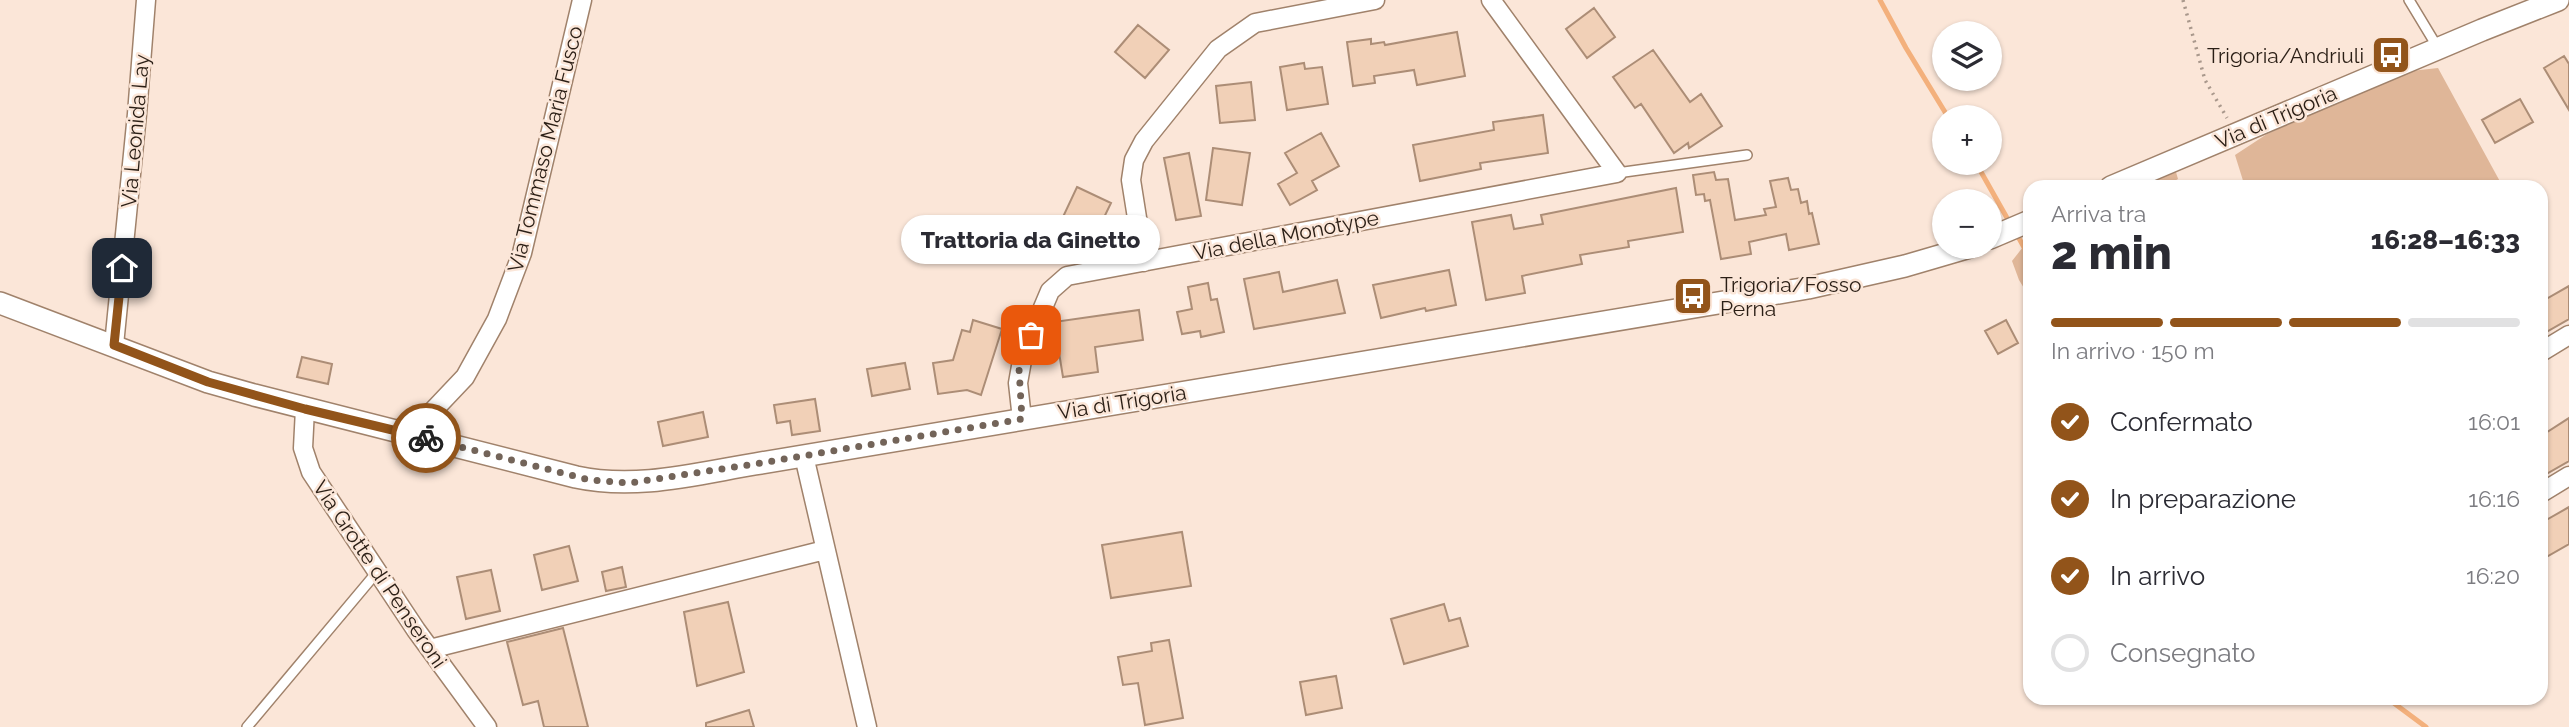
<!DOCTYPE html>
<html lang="it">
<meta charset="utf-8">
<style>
:root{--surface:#fff;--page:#f2f2f3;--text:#2b2b33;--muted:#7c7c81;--line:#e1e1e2;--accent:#92541a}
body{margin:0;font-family:Raleway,sans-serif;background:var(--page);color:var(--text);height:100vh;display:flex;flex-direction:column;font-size:26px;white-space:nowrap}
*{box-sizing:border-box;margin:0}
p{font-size:23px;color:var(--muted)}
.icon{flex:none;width:38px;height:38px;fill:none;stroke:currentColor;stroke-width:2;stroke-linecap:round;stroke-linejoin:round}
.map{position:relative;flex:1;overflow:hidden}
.details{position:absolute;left:2023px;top:180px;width:525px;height:525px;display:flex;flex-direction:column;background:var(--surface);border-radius:21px;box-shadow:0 2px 5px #0004}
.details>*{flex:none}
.buttons{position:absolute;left:1932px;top:21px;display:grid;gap:14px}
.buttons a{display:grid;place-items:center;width:70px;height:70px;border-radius:50%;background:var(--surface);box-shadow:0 2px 5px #0004;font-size:35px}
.pin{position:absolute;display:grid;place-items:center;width:60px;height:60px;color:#fff;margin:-30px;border-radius:14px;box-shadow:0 4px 10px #0006}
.courier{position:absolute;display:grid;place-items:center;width:70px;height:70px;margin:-35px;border:5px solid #92541a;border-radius:50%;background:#fff;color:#222;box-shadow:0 2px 9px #0007}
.bubble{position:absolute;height:49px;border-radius:24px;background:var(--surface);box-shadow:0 2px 5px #0004;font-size:23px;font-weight:800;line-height:49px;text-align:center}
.headline em{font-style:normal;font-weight:800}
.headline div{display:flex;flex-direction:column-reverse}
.headline{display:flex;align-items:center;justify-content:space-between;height:119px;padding:0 28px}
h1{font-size:46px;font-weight:800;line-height:52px}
.bar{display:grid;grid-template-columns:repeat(4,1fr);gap:10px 7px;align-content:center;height:84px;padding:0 28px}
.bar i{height:9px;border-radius:5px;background:var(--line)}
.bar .selected{background:var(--accent)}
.bar p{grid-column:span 4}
ol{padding:0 28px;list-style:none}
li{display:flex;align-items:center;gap:21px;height:77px}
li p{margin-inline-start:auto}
li .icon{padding:7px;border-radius:50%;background:var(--accent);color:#fff;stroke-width:4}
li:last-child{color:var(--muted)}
li i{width:38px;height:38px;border:4px solid var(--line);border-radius:50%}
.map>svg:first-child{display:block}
.green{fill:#dfb698}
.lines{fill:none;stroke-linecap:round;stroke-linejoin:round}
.stream{stroke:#f3b07c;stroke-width:5}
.building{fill:#f1d0b7;stroke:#ac8d76;stroke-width:2}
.service-casing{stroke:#a0826b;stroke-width:12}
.minor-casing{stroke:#a0826b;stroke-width:21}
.tertiary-casing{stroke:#a0826b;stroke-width:24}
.path{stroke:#a9988c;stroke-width:3.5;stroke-dasharray:2 5;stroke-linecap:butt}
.service{stroke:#fff;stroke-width:9}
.minor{stroke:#fff;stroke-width:18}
.tertiary{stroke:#fff;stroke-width:21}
.done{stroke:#736459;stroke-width:7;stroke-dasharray:0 12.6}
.route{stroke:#92541a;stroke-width:9}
.labels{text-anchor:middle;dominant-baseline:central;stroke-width:5;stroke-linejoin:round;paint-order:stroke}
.poi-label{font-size:21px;fill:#2a1e15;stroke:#fbe6d8;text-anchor:end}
.street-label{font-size:21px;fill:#2a1e15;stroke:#fbe6d8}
</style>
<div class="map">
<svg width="2569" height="727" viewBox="0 0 2569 727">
<rect width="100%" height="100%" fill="#fbe6d8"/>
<path class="green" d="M2438 68 2503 187H2245L2235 155 2267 134 2411 71Z
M2176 172 2178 179 2164 187H2138Z
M2030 238V298L2019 280 2012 261Z"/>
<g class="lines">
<path class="stream" d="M1880 0 1906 48 1948 117
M1976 163 2011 225
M2016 233 2030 258
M2387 698 2426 727"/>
</g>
<path class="building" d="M1594 8 1615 37 1587 58 1566 29Z
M1138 25 1169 50 1145 78 1115 52Z
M1457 32 1465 76 1417 85 1414 70 1374 76 1375 83 1353 86 1347 42 1371 39V44L1384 42 1385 45Z
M1653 50 1690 102 1701 94 1722 126 1689 148 1688 143 1674 153 1641 104 1635 108 1613 77Z
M2564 56 2569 64V110L2544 68Z
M1304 63 1305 69 1322 67 1328 104 1287 110 1280 67Z
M1251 82 1255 120 1220 123 1216 86Z
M2520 99 2533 122 2495 143 2482 120Z
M1543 115 1548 153 1480 163 1481 169 1420 181 1413 145 1494 130 1493 122Z
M1321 133 1339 166 1312 181 1317 190 1290 205 1278 184 1297 173 1285 153Z
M1213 148 1250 153 1242 205 1206 200Z
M1189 153 1201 216 1176 220 1164 158Z
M1714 172 1716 180 1728 179 1735 220 1766 215 1764 209 1776 207 1770 181 1788 178 1791 190 1798 189 1801 203 1807 201 1809 214 1812 213 1819 244 1789 250 1786 234 1749 242 1751 254 1721 259 1710 200 1705 201 1704 194 1696 195 1693 175Z
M1077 187 1111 203 1096 234 1062 219Z
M1676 188 1683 232 1628 241 1629 247 1580 255 1582 264 1522 276 1525 293 1486 300 1472 222 1511 215 1514 229 1543 224 1541 215Z
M1449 270 1456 305 1426 311 1425 308 1381 318 1373 285Z
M1279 272 1283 292 1337 280 1345 313 1254 329 1244 279Z
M1208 283 1211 300 1217 299 1224 332 1201 337 1200 331 1182 334 1177 312 1192 309 1188 287Z
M2569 286V319L2541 335V302Z
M1139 310 1143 340 1095 347 1098 372 1063 377 1054 322Z
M973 320 1002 329 981 395 967 390 938 394 933 363 953 360 962 330 970 332Z
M2006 320 2018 343 1998 354 1985 331Z
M302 357 332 364 328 384 297 377Z
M905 363 910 389 872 396 867 369Z
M815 399 820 431 792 435 790 421 777 423 774 405Z
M703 412 708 437 663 446 658 422Z
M2569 418V461L2541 477V436Z
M2569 507V544L2541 560V523Z
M1182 532 1191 586 1111 598 1102 545Z
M569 546 578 581 542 590 534 555Z
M622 567 626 587 606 591 602 572Z
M491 570 500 611 466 619 457 577Z
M728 602 744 672 697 686 684 612Z
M1444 604 1449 621 1460 618 1468 646 1404 664 1391 619Z
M563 628 588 727H544L538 701 523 705 507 642Z
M1169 640 1183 718 1145 725 1138 683 1123 685 1118 657 1152 651 1151 643Z
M1336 676 1342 708 1306 715 1300 682Z
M749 710 754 727H706V723Z"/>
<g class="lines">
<g class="service-casing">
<path id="service" d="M2409 0 2438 48
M1617 173 1747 155
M247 727 377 572"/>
</g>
<g class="minor-casing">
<path id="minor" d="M1144 262 1131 180 1134 160 1144 141 1218 49 1255 23 1375 0
M114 345 137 114 146 0
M2541 352 2569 335
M305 409 303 448 311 472 416 630 487 727
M1022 419 1018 383 1023 355 1050 291 1067 276 1617 173 1491 0
M411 434 465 377 497 319 522 253 582 0
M804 456 867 727
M2541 493 2569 476
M430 649 825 550"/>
</g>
<g class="tertiary-casing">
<path id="tertiary" d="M2111 187 2482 30 2558 0
M1990 238 2030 221
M0 303 208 382 254 395 576 477C636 490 695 474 755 464L1808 288 1905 266 1970 247"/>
</g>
<path class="path" d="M2183 0 2205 80 2227 118"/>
<use href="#service" class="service"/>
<use href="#minor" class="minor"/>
<use href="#tertiary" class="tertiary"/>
</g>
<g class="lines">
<path class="done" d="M426 438 590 480 629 483 755 464 1022 419 1019 369 1031 335"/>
<path class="route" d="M122 268 114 345 208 382 305 409 426 438"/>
</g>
<defs>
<g id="bus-square" transform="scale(2.0125)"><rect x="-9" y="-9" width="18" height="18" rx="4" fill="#92541a" stroke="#fbe6d8"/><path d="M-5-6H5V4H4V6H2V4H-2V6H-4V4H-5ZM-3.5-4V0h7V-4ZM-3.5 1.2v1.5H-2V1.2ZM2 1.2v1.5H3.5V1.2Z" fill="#fff"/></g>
</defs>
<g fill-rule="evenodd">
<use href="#bus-square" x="2391" y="55"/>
<use href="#bus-square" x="1693" y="296"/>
</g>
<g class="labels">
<g class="poi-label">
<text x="2364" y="55">Trigoria/Andriuli</text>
<text x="1720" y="284" text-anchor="start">Trigoria/Fosso<tspan x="1720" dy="24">Perna</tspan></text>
</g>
<g class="street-label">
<text transform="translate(2276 117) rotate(-23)">Via di Trigoria</text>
<text transform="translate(135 131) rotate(-85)">Via Leonida Lay</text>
<text transform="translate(545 149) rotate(-76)">Via Tommaso Maria Fusco</text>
<text transform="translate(1286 235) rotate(-11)">Via della Monotype</text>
<text transform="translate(1122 402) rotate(-9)">Via di Trigoria</text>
<text transform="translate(380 574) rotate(56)">Via Grotte di Penseroni</text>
</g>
</g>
</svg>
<div class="buttons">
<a><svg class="icon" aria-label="layers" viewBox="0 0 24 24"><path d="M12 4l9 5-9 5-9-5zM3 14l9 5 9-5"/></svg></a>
<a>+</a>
<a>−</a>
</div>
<div class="pin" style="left:1031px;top:335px;background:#ea580c"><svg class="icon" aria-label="bag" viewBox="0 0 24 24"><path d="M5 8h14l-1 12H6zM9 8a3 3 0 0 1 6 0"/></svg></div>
<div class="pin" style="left:122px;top:268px;background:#1f2937"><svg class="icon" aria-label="home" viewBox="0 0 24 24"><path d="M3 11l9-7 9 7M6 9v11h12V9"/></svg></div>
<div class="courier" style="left:426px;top:438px"><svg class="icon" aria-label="bike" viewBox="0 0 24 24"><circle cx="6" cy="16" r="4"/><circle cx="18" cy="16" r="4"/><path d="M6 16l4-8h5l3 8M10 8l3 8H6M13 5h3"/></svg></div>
<div class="bubble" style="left:901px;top:215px;width:259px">Trattoria da Ginetto</div>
<section class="details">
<div class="headline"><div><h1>2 min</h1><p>Arriva tra</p></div><em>16:28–16:33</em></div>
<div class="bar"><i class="selected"></i><i class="selected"></i><i class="selected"></i><i></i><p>In arrivo · 150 m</p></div>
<ol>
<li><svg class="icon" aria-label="check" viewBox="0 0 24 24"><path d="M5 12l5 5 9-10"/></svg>Confermato<p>16:01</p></li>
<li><svg class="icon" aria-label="check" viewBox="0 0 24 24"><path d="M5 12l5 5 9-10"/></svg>In preparazione<p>16:16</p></li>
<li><svg class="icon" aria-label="check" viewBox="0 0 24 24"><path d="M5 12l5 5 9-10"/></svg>In arrivo<p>16:20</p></li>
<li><i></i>Consegnato</li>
</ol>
</section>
</div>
